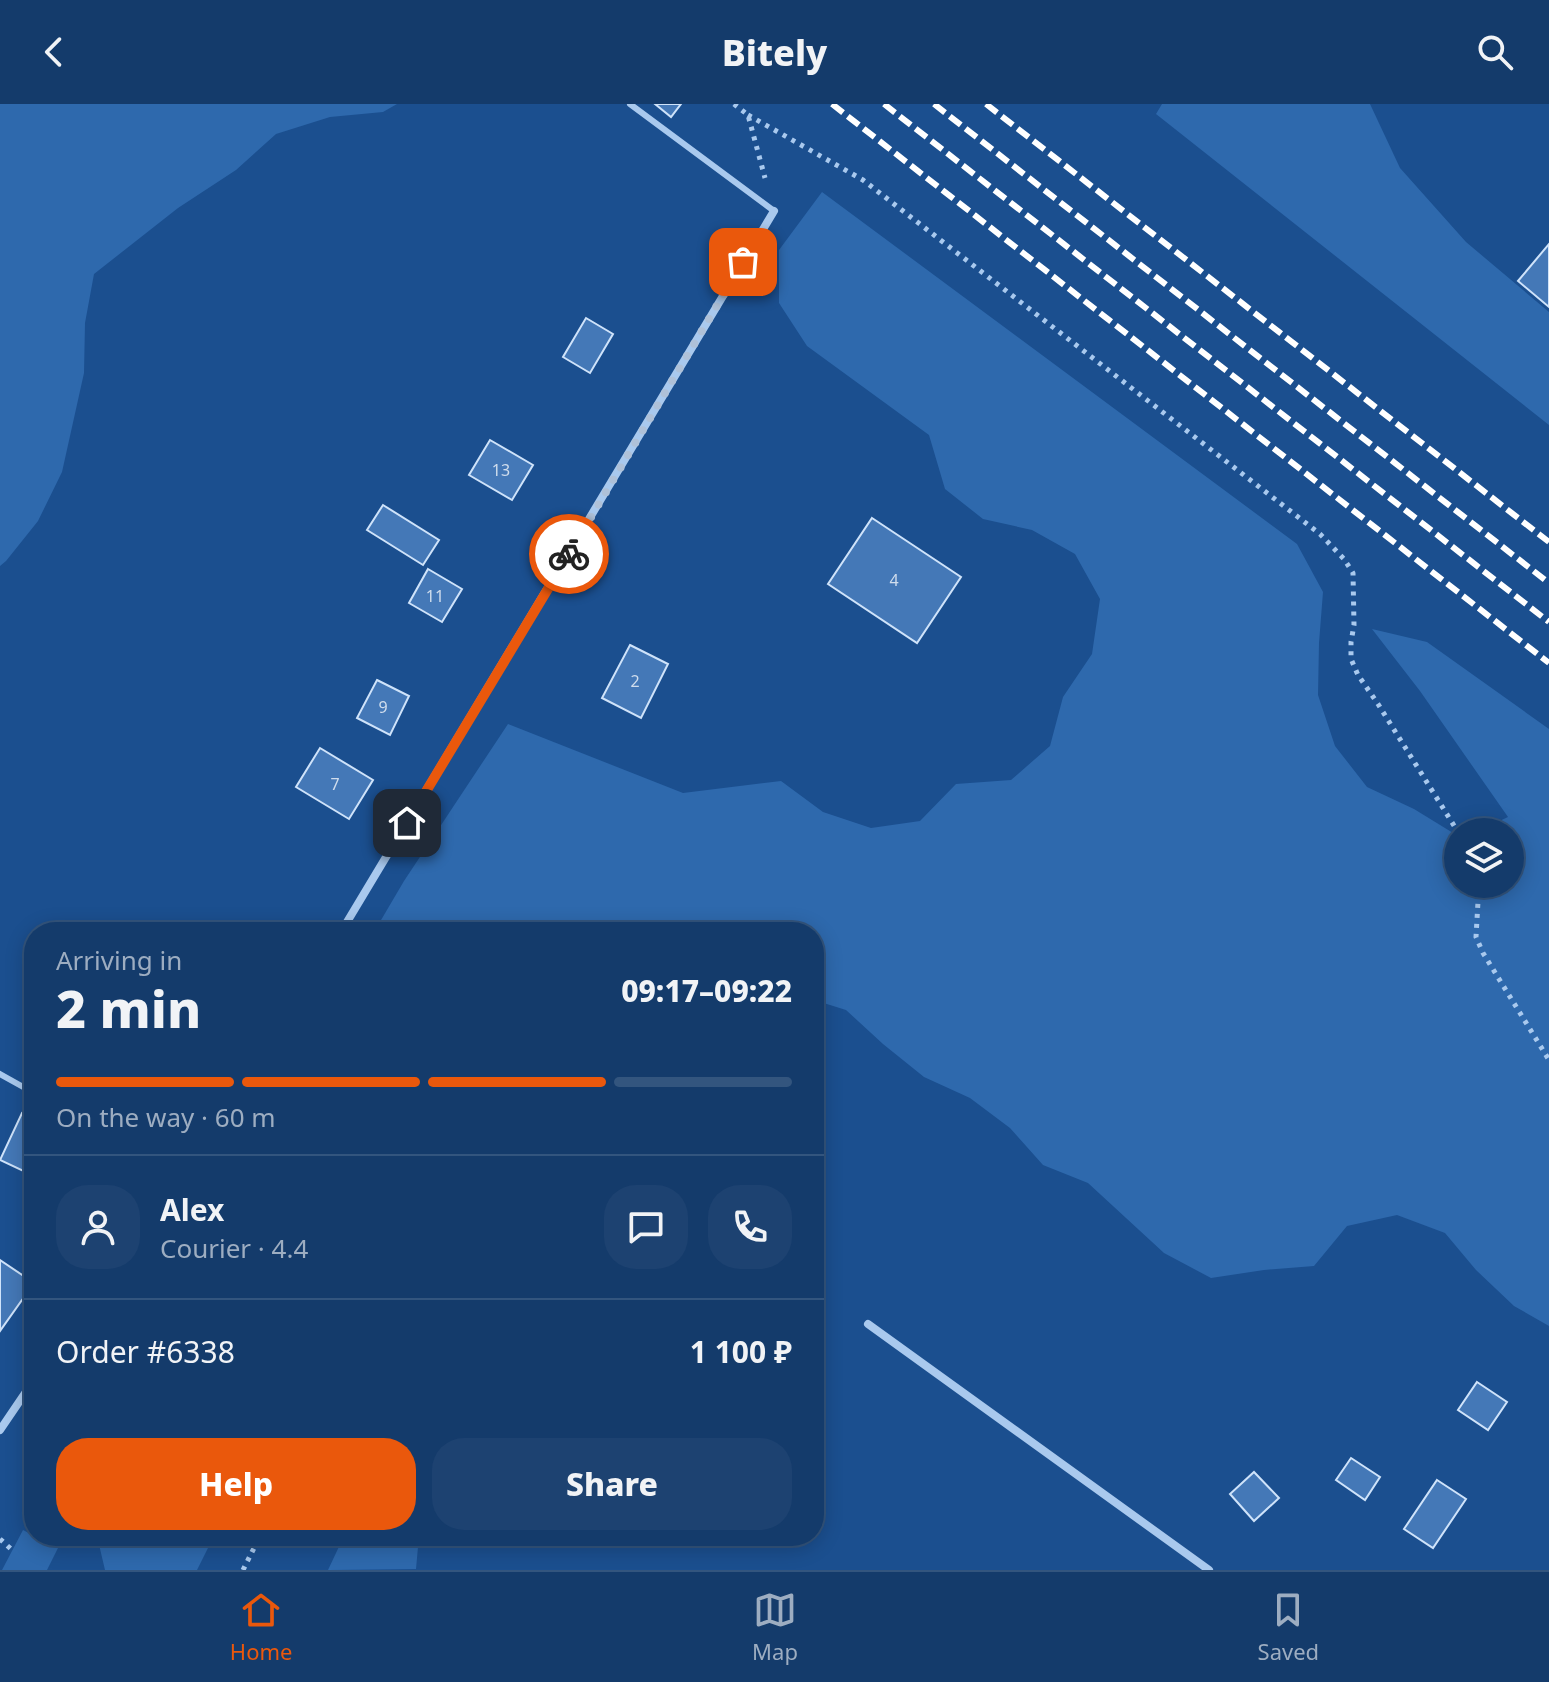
<!DOCTYPE html>
<meta charset="utf-8">
<style>
:root{--surface:#143b6b;--page:#1d4271;--text:#f1f3f6;--muted:#9dadc1;--line:#33557e;--accent:#ea580c}
body{margin:0;font-family:"Noto Sans",sans-serif;background:var(--page);color:var(--text);height:100vh;display:flex;flex-direction:column;font-size:30px;white-space:nowrap}
*{box-sizing:border-box;margin:0}
p{font-size:26px;color:var(--muted)}
.icon{flex:none;width:44px;height:44px;fill:none;stroke:currentColor;stroke-width:2;stroke-linecap:round;stroke-linejoin:round}
.map{position:relative;flex:1;overflow:hidden}
.panel{position:absolute;left:24px;top:818px;width:800px;height:624px;display:flex;flex-direction:column;background:var(--surface);border-radius:32px;box-shadow:0 4px 20px #0003,0 0 0 2px var(--line)}
.panel>*{flex:none}
.tools{position:absolute;left:1444px;top:714px;display:grid;gap:16px}
.tools a{display:grid;place-items:center;width:80px;height:80px;border-radius:50%;background:var(--surface);box-shadow:0 4px 20px #0003,0 0 0 2px var(--line);font-size:40px}
.pin{position:absolute;display:grid;place-items:center;width:68px;height:68px;color:#fff;margin:-34px;border-radius:16px;box-shadow:0 4px 12px #0006}
.courier{position:absolute;display:grid;place-items:center;width:80px;height:80px;margin:-40px;border:6px solid #ea580c;border-radius:50%;background:#fff;color:#222;box-shadow:0 2px 10px #0007}
.head em{font-style:normal;font-weight:800}
.head div{display:flex;flex-direction:column-reverse}
.head{display:flex;align-items:center;justify-content:space-between;height:136px;padding:0 32px}
h1{font-size:52px;font-weight:800;line-height:60px}
.bar{display:grid;grid-template-columns:repeat(4,1fr);gap:12px 8px;align-content:center;height:96px;padding:0 32px}
.bar i{height:10px;border-radius:6px;background:var(--line)}
.bar .selected{background:var(--accent)}
.bar p{grid-column:span 4}
.line{display:flex;align-items:center;gap:20px;padding:0 32px;border-top:2px solid var(--line)}
.line div{flex:1}
.round{display:grid;place-items:center;flex:none;width:84px;height:84px;border-radius:32px;background:var(--page)}
.action{display:flex;gap:16px;margin-top:auto;padding:16px 32px}
.action a{flex:1;height:92px;border-radius:32px;background:var(--accent);color:#fff;font-size:32px;font-weight:800;line-height:92px;text-align:center}
.action a+a{background:var(--page);color:var(--text)}
header{display:flex;justify-content:space-between;align-items:center;height:104px;padding:0 32px;background:var(--surface);font-size:36px;font-weight:800}
.dock{display:flex;justify-content:space-around;align-items:center;height:112px;border-top:2px solid var(--line);background:var(--surface);font-size:22px;color:var(--muted)}
.dock a{display:grid;justify-items:center;gap:4px}
.dock .selected{color:var(--accent)}
.map>svg:first-child{display:block}
.green{fill:#2e69ad}
.building{fill:#4478b7;stroke:#cfe3fa;stroke-width:2}
.lines{fill:none;stroke-linecap:round;stroke-linejoin:round}
.path{stroke:#a9c9ee;stroke-width:5;stroke-dasharray:4 6;stroke-linecap:butt}
.service{stroke:#a9c9ee;stroke-width:6}
.minor{stroke:#a9c9ee;stroke-width:8}
.rail{stroke:#fff;stroke-width:6;stroke-dasharray:14 6;stroke-linecap:butt}
.done{stroke:#afc1d8;stroke-width:8;stroke-dasharray:0 14.4}
.route{stroke:#ea580c;stroke-width:10}
.labels{text-anchor:middle;dominant-baseline:central;stroke-width:7;stroke-linejoin:round;paint-order:stroke}
.number-label{font-size:16px;fill:#d0dded}
</style>
<header><svg class="icon" aria-label="back" viewBox="0 0 24 24"><path d="M15 5l-7 7 7 7"/></svg>Bitely<svg class="icon" aria-label="search" viewBox="0 0 24 24"><circle cx="10" cy="10" r="6"/><path d="M15 15l6 6"/></svg></header>
<div class="map">
<svg width="1549" height="1466" viewBox="0 0 1549 1466">
<rect width="100%" height="100%" fill="#1b4f8f"/>
<path class="green" d="M0 0H397L383 8 330 13 276 30 236 66 178 104 94 170 85 219 84 269 62 368 38 417 6 457 0 462Z
M1162 0H1370L1400 64 1466 138 1549 208V321L1156 10Z
M822 88 1297 440 1323 488 1319 539 1318 591 1335 642 1367 683 1414 705 1458 732V780H1510V728H1476L1508 713 1420 587 1372 525 1427 538 1549 625V1222L1514 1202 1476 1166 1445 1129 1397 1111 1347 1122 1314 1162 1264 1166 1211 1174 1164 1149 1088 1079 1043 1061 1010 1024 970 994 924 973 883 940 846 906 814 896V828H374L404 777 508 620 683 689 781 677 823 708 871 724 920 717 956 680 1011 676 1050 642 1063 593 1092 550 1100 495 1075 450 1032 426 983 415 945 385 929 331 807 242 779 199V146Z
M23 1426 58 1444 47 1466H2Z
M97 1432H214L197 1466H105Z
M344 1432H419L416 1465 328 1466Z"/>
<path class="building" d="M655 0H681L671 13Z
M1549 140V203L1518 177Z
M586 214 613 230 590 269 563 253Z
M490 336 533 361 512 396 469 371Z
M383 401 439 436 423 461 367 426Z
M872 414 961 473 917 539 828 480Z
M428 465 462 485 442 518 409 499Z
M630 541 668 560 641 614 602 594Z
M377 576 409 592 390 631 357 614Z
M320 644 373 676 349 715 296 683Z
M22 1009 34 1015V1072L0 1056Z
M0 1156 34 1179 0 1227Z
M1477 1278 1507 1298 1488 1326 1458 1306Z
M1351 1354 1380 1373 1365 1396 1336 1376Z
M1254 1368 1279 1394 1254 1417 1230 1390Z
M1437 1376 1466 1395 1433 1444 1404 1425Z"/>
<g class="lines">
<path class="path" d="M734 0 748 11 765 74
M748 11 863 76 1320 430 1344 455 1353 469 1354 521 1351 538V555L1358 571 1378 600 1458 728
M1479 780 1476 833 1483 849 1549 956
M0 1435 12 1446
M243 1466 260 1432"/>
<path class="service" d="M630 0 774 107
M0 970 34 989"/>
<path class="minor" d="M341 828 774 107
M868 1220 1209 1466
M0 1326 34 1276"/>
<path class="rail" d="M832 0 1549 559
M884 0 1549 518
M934 0 1549 479
M986 0 1549 438"/>
</g>
<g class="lines">
<path class="done" d="M569 450 743 158"/>
<path class="route" d="M407 719 569 450"/>
</g>
<g class="labels">
<g class="number-label">
<text x="501" y="366">13</text>
<text x="894" y="476">4</text>
<text x="435" y="492">11</text>
<text x="635" y="577">2</text>
<text x="383" y="603">9</text>
<text x="335" y="680">7</text>
</g>
</g>
</svg>
<div class="tools">
<a><svg class="icon" aria-label="layers" viewBox="0 0 24 24"><path d="M12 4l9 5-9 5-9-5zM3 14l9 5 9-5"/></svg></a>
</div>
<div class="pin" style="left:743px;top:158px;background:#ea580c"><svg class="icon" aria-label="bag" viewBox="0 0 24 24"><path d="M5 8h14l-1 12H6zM9 8a3 3 0 0 1 6 0"/></svg></div>
<div class="pin" style="left:407px;top:719px;background:#1f2937"><svg class="icon" aria-label="home" viewBox="0 0 24 24"><path d="M3 11l9-7 9 7M6 9v11h12V9"/></svg></div>
<div class="courier" style="left:569px;top:450px"><svg class="icon" aria-label="bike" viewBox="0 0 24 24"><circle cx="6" cy="16" r="4"/><circle cx="18" cy="16" r="4"/><path d="M6 16l4-8h5l3 8M10 8l3 8H6M13 5h3"/></svg></div>
<section class="panel">
<div class="head"><div><h1>2 min</h1><p>Arriving in</p></div><em>09:17–09:22</em></div>
<div class="bar"><i class="selected"></i><i class="selected"></i><i class="selected"></i><i></i><p>On the way · 60 m</p></div>
<div class="line" style="height:144px"><a class="round"><svg class="icon" aria-label="person" viewBox="0 0 24 24"><circle cx="12" cy="8" r="4"/><path d="M4 21q1-7 8-7t8 7"/></svg></a><div><b>Alex</b><p>Courier · 4.4</p></div><a class="round"><svg class="icon" aria-label="chat" viewBox="0 0 24 24"><path d="M4 5h16v11H9l-5 4z"/></svg></a><a class="round"><svg class="icon" aria-label="phone" viewBox="0 0 24 24"><path d="M5 4h4l2 5-3 2q2 4 5 5l2-3 5 2v4C11 20 4 13 5 4z"/></svg></a></div>
<div class="line" style="height:104px"><div>Order #6338</div><b>1 100 ₽</b></div>
<div class="action"><a>Help</a><a>Share</a></div>
</section>
</div>
<nav class="dock">
<a class="selected"><svg class="icon" aria-label="home" viewBox="0 0 24 24"><path d="M3 11l9-7 9 7M6 9v11h12V9"/></svg>Home</a>
<a><svg class="icon" aria-label="map" viewBox="0 0 24 24"><path d="M3 6l6-2 6 2 6-2v14l-6 2-6-2-6 2zM9 4v14M15 6v14"/></svg>Map</a>
<a><svg class="icon" aria-label="saved" viewBox="0 0 24 24"><path d="M7 4h10v16l-5-4-5 4z"/></svg>Saved</a>
</nav>
